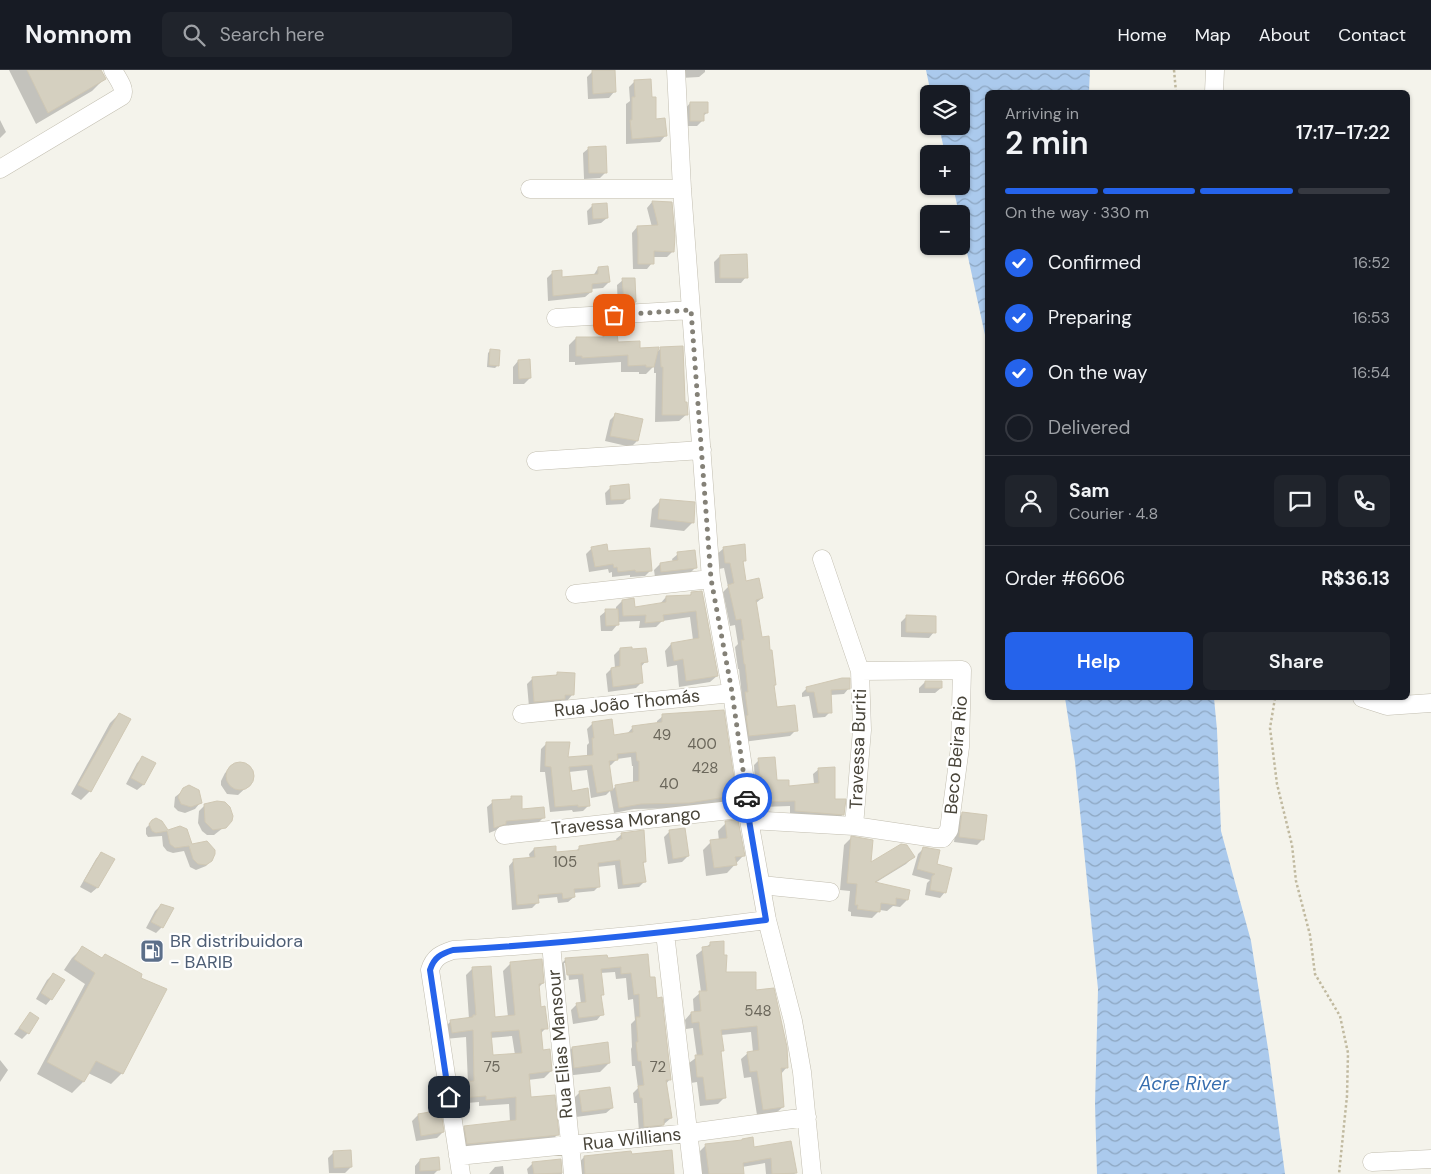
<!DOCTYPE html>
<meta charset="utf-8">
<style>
:root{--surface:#171b24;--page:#20242c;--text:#f1f3f6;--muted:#9ea1a6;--line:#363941;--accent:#2563eb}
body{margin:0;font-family:"DM Sans",sans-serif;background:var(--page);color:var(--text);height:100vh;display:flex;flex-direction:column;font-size:19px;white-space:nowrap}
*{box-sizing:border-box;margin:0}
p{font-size:16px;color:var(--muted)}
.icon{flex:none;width:28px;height:28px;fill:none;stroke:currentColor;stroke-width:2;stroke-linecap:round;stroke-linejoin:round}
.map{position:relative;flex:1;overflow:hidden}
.drawer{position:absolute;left:985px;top:20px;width:425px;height:610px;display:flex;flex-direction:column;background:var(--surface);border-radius:8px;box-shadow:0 1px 4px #0004}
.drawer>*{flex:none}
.fabs{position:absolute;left:920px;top:15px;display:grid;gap:10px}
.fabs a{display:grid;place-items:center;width:50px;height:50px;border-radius:8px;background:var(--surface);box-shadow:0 1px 4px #0004;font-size:25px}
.pin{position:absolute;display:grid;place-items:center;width:42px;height:42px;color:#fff;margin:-21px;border-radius:10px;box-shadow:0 2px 8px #0006}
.courier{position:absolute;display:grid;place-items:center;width:50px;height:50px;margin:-25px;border:4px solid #2563eb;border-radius:50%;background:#fff;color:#222;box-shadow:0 1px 6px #0007}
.overview em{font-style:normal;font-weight:600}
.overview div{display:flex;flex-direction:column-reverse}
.overview{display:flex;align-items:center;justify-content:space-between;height:85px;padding:0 20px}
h1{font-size:32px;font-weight:600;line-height:38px}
.bar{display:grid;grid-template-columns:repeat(4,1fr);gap:8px 5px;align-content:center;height:60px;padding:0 20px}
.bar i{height:6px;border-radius:4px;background:var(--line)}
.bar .on{background:var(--accent)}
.bar p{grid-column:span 4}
.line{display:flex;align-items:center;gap:12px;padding:0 20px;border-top:1px solid var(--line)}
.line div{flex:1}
.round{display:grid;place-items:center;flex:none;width:52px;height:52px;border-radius:8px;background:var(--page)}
ol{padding:0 20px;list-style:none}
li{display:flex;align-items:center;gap:15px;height:55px}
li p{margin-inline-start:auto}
li .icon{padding:5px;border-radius:50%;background:var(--accent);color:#fff;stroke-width:4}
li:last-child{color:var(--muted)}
li i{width:28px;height:28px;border:2px solid var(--line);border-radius:50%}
.cta{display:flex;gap:10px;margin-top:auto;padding:10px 20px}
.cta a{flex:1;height:58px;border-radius:8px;background:var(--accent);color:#fff;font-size:20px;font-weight:600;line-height:58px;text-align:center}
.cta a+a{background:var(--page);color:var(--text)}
header{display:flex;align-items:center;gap:30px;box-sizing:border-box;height:70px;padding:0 25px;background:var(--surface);border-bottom:1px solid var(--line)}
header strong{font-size:24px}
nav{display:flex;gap:28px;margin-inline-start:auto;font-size:18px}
.search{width:350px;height:45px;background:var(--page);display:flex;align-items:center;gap:12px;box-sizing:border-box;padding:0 18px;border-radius:8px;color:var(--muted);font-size:19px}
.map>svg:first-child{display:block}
.water{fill:url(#water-waves)}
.shadow{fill:#0003;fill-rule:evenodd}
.building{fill:#d5d0c0;stroke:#d0c8b4;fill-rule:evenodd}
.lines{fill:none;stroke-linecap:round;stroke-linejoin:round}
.minor-casing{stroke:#c2beb0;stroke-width:19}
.path{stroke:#c0b99f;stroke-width:2.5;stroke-dasharray:2.5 2.5;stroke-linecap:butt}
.minor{stroke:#fff;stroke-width:18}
.done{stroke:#848177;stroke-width:5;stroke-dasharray:0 9}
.route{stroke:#2563eb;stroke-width:6}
.labels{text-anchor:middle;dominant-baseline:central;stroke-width:4.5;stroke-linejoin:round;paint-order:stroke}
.number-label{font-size:15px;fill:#6b675b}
.street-label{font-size:18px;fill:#484439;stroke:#fff}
.service-label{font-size:18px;fill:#4e5e75;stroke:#fff;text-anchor:start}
.water-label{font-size:19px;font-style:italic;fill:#376eaf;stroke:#fff}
</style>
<header>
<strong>Nomnom</strong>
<div class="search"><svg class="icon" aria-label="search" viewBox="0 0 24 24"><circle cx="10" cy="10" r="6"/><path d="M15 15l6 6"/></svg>Search here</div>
<nav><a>Home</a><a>Map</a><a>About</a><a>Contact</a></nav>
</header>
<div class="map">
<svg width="1431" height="1104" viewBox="0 0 1431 1104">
<defs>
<pattern id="water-waves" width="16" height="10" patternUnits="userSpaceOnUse" patternTransform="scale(1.25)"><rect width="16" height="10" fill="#abcaed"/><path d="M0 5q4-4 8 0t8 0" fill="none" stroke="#8da6c1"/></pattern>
</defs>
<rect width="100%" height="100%" fill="#f4f3eb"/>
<path class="water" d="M926 0H1090L1089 22H988L987 274 961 155V144H959L953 116H961V84H945L939 56H961V24H931Z
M1065 628H1214L1217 660 1221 761 1251 871 1269 985 1285 1104H1097L1095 1034 1098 919 1075 692Z"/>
<path class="shadow" d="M9 0H99L104 9 92 21 36 54Z
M681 0H705V2L699 7 681 8Z
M593 1 614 22 609 28 588 29 587 7Z
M635 11 651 28 655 50 665 66 660 72 626 74V34L630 31 629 17Z
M690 33 707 43 703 46V50L697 56H685V39Z
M0 50 6 62 0 68Z
M589 78 606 102 600 108 584 109 583 83Z
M652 132 671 133 673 181 667 187H653L652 193 647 199H633L632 163 637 157H652L647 138Z
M593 135 607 148 601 153 588 155 587 141Z
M720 186 746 207 741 213H715L714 192Z
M598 198 609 212 603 218 591 219V222L585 227 548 231 547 208 553 202 561 208 593 206Z
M623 210 635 232 630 237 618 238 617 215Z
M604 265 617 273 639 279 656 283 661 278 687 344 679 351 655 352 656 303H654V296L646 304H639V302H621V292L575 295V292H569V275L576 268H601Z
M490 281 498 295 495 298 487 297 488 283Z
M518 291 530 308 524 314H513V297Z
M615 345 642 350 637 371 631 377 605 371 610 350Z
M611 417 629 428 623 434 606 435 605 423Z
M661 430 693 452 684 461 650 457 652 439Z
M592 478 607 483 651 500 645 506 630 507V505L612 507V502L609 503 608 499 589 502 586 484Z
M724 478 745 490 742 493 745 512 762 528 755 534 761 568 775 615 772 617 776 639 796 660 790 666 743 672 739 630 742 627 739 599H738L735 577 738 574 735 555 730 556 723 522 728 517 724 498 719 499 717 484Z
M678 484 696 497 690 503 655 507 654 500 660 494 673 492 672 489Z
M692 523 717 606 710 612 679 617 677 595 667 597 665 581 671 574 693 570 690 547 662 551 656 557 639 558 640 551 617 552V555L612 561H601L600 546 606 541 616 540V537L622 531 634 539 659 535 666 527 689 526Z
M907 546 934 562 929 568 901 567V552Z
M620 579 646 591 640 598 642 612 636 618 608 622 606 604 611 599 615 598 614 585Z
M557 604 572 625 567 631 562 630 558 634 529 637 527 614 533 608 554 607Z
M925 612 941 618 935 623H919V618Z
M807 618H849L844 624 830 625V642L825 647 813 648 809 626 802 627V623Z
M119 644 90 721 81 730 71 724 110 653Z
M663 646 736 728 730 734 721 735V732L682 738 634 739 614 743 610 721 606 725 591 728 587 700 569 702 571 722 589 735 583 741 573 742 572 740 550 742 545 702H540L541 679 547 673 567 689 587 687V675L589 673 587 659 593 653 613 666 627 664 633 657 657 654V651ZM631 687 632 696H633V713L616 716 612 720 609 696 611 695 617 689Z
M142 688 154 694 143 715 137 720 126 714 137 693Z
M759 690 776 711 788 717 814 714 813 704 819 699 834 731 843 744 838 750 790 746V736L758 737 757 710 755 711 754 695Z
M243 693 250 697 253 705 251 713 238 725 227 724 221 715V711L225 703 234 694Z
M189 716 195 718 199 723 200 733 195 739 185 743 178 741 174 737 175 727Z
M511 728 521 740 544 747 538 753 502 756 499 759 489 763 487 737 493 732 508 731Z
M205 735 228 754 214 765H207L202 761 198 753 199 741Z
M963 743 983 769 977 775 954 772 957 749Z
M154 750H160L167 761 211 790 206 796 196 800 190 797 184 781 173 783 167 781 163 776 162 766 148 767 146 764V758Z
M726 753 743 786 727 803 706 806 703 780 711 772 719 771 718 761Z
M670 761 688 786 682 792 668 794 664 767Z
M622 764 645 792 642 794 644 812 639 817 618 819 615 795 597 797 599 816 594 821 573 823 574 827 568 832 558 833 557 827 537 829V833L532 838 512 840 509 796 514 790 530 789 529 784 534 779 555 783 575 782 579 778 617 772 616 769Z
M851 768 870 795 913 787 906 794 875 813 907 830 900 837 893 836 887 841 880 840 872 848 851 846V842L848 841 850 821 840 820 844 775Z
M924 778 936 795 945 822 940 828 925 825 927 813 930 810 912 805 918 784Z
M101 783 113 790 97 818 91 823 80 817 96 789Z
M161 835 162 857 156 863 146 858 155 841Z
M710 874 725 903 754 922 787 997 781 1004 783 1037 776 1043 757 1045 751 1007 744 1008 741 989 748 983 753 982 751 962 721 965 722 981 720 983 725 1027 718 1034 700 1036 697 1012 691 1013 689 993 697 987 693 958 686 959 685 950 691 943H694L693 929 701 922 696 885Z
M83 877 101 889 122 1003 111 1014 88 1003 83 1012 72 1023 37 1004 85 914 64 900 72 888Z
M565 890H606L649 909 670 1009 666 1014 671 1048 657 1060 639 1062 637 1033H634L633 1023 638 1018 635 996H632L631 979 632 977 631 954 635 950 633 929 628 930 626 908 616 909 615 902 600 903 603 924 600 927 602 944 597 950 573 954 571 940 577 934H581L578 909 569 910 567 893H564L566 910 562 911 560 895Z
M510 894 543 913 538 918 540 938 546 958 540 964 542 981 551 1001 544 1008 528 1010 530 1028 557 1065 550 1072 461 1081 458 1064 465 1057 510 1052 509 1034 479 1036V1032L455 1034 454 1020 461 1013H468L466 967 445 969 444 958 451 951 469 949 466 905 473 898 494 948 508 947 503 901ZM512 966 515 985 492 986 490 968Z
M53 904 51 929 46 935 36 929 47 910Z
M30 944 28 963 22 969 14 964Z
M607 974 609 993 600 1002 565 1006 563 987 572 978Z
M0 990 8 1000 0 1012Z
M580 1022 612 1038 606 1043 576 1047 574 1028Z
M418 1045 443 1062 437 1068 416 1071 412 1051Z
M790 1073 796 1103 794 1104H766L765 1093 742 1097 743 1104H702L700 1081 706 1075 753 1078Z
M334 1082 351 1097 345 1103H329L328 1088Z
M584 1087 672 1104H578L577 1095Z
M420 1090 438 1100 434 1104H415V1096Z
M560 1090 562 1104H528L527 1099 533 1093Z
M503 1096 504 1104H489L495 1097Z"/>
<path class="building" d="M27 0H101L106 9 48 43Z
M592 0H615L616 22 593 24Z
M651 9 652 27H656V49L665 48 667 66 632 69 630 50H632V27H635L634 10Z
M690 32H708V43H704V51H690Z
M606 76 607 103H589L588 77Z
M652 131 672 132 675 166 674 182 654 181V194H638V167L637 156 658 155Z
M607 133 608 148 593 149 592 134Z
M747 184 748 208H720V185Z
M608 196 610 212 592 214V222L553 226 552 201 562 200V207L598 204V197Z
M622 208H635L636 232 624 233Z
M617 262 618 272 640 271V278L659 277 654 297H646V295L628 296V285L582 288V286H576V267H604V263Z
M683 276 685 332H687L688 345H662L663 297H661L660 277Z
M490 279 500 280 499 296 489 295Z
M530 289 531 308 519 309 518 290Z
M615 343 643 349 638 371 610 366Z
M629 414 630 429 611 430 610 416Z
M660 429 695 432 694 453 658 449Z
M607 474 608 481 650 478 652 501 636 502 635 500 618 502 617 497 614 498 613 494 595 497 591 477Z
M745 474 746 491H743L746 511 759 508 763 528 756 530 762 567 769 566 770 580H772L776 615H774L777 637 795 635 798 661 749 666 746 646 748 645 745 622H748L745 594H744L741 570H744L741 549 736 550 728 515 734 513 730 493H725L723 477Z
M695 480 697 498 661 502 660 493 678 490 677 482Z
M702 521 718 606 686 611 683 589 674 591 671 573 699 568 696 541 663 545 664 551 645 553 646 545 623 546 622 530 634 528 635 537 666 532V526L691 525V522Z
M605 539H618L619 555 606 556Z
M906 545 936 546V563L906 562Z
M632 577V579L646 578 648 592 641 593 643 613 613 617 611 598 620 596V578Z
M557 602 575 603 574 625H565V629L534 632 532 607 557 605Z
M842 608H850V619L831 620 832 643H818L814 622H807L806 617Z
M925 611H942V618H925Z
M724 640 737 728 727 730 726 727 689 733 641 734 619 738 615 715 639 711V691H637L636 682 617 684 618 690 609 691 613 720 597 723 592 695 569 697 572 721 588 718 590 736 578 737V735L555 737 551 697 545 696 546 672H570L568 687 593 685 592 668H594L592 652 612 649 614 665 633 662 632 656 662 652V644Z
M119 643 131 649 91 722 78 715Z
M142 686 156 693 144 715 131 708Z
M775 687 777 710H789V716L819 713 818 698 835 697V729H846L844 745 795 741V731L763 732 762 706H760L758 688Z
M226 706a14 14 0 1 1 28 0a14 14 0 1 1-28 0Z
M189 715 199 720 202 733 191 737 181 734 178 727 183 718Z
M511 726H522V739L544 737 545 748 506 751V754L494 758 492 730 511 729Z
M217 731 225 732 230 737 233 746 232 751 226 758 213 760 205 752 204 734Z
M962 742 987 745 984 770 959 767Z
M156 748 162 751 168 760 180 756 187 759 192 774 207 771 215 780V784L212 791 206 795 198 794 193 789 189 776 175 778 170 774 167 761 156 763 152 761 149 754 152 750Z
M738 750 745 786 735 787 737 795 714 798 710 770 727 768 725 751Z
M685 758 689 786 673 789 669 760Z
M644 760 646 792H643L646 812 623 815 620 790 598 793 600 817 574 819 575 827 563 829 562 823 538 825 539 833 517 835 513 789 535 787 534 778 556 776V782L579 780V776L620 770 619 769H622L621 763Z
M851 766 873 770 871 792 901 774 907 775 915 787 875 812 910 820 908 830 896 828V835L881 833 880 842 857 839 858 835H855L857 814 847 813Z
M923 777 940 780 937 794 952 798 946 823 930 820 932 806 935 804 917 799Z
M101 782 115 789 98 818 84 811Z
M161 834 174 838 163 858 151 852Z
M724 871V885H727L726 902H756V920L774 918 787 977 788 998H781L784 1037 763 1040 757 1001 750 1002 747 982 759 980 757 956 721 960 724 981H721L726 1028 706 1030 703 1007H697L695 985H703L699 952 692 953 691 942 701 941 699 921H707L702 877 710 876V872Z
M82 876 102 888 105 884 142 904 141 908 167 919 123 1004 96 991 84 1012 47 992 95 903 74 889Z
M648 884 650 907H655L657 928 662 927 671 1010H666L672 1048 664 1049V1055L644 1057 642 1028H640L638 1016 644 1015 641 991H638L636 972H638L636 947H640L639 924 634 925 631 903 621 904V897L601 899 604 925H601L604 945 579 948 576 933 586 932 583 904 567 905 565 888 607 885 608 888Z
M542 889 544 913 539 914 541 937 545 936 548 959H541L543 980 550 979 552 1001 529 1004 531 1027 555 1025 559 1065 467 1074 464 1056 516 1050V1027L486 1030V1026L461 1028 460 1012 474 1011 473 960 452 963 450 950 473 947V945H476L472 897 491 896 495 947 515 945 510 892ZM519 960 522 983 493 985 491 962Z
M53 903 65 910 52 930 41 923Z
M30 942 39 948 29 964 19 958Z
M608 972 610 993 574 998 572 977Z
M610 1017 613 1038 582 1042 579 1021Z
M441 1040 444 1062 421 1066 418 1044Z
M753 1067 754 1077 791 1071 797 1103 772 1104 771 1088 743 1093 744 1104H709L705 1074 742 1070V1069Z
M351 1080 352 1097 334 1098 333 1081Z
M672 1080 674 1104H585L584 1086 631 1081 632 1084Z
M439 1087 440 1100 420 1101V1089Z
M561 1089 562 1103 534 1104 532 1092Z"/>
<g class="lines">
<g class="minor-casing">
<path id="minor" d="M676 0 682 119 711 509 732 623 749 738V750L767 850 793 951 802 1002 812 1104
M1214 22 1215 0
M0 99 122 26C126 18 117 8 113 0
M530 119H682
M556 248 691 240
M536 391 702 380
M822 489 860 601 862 660 854 756
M575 524 711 509
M1362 628 1387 636 1431 633
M522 644 732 623
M749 750 854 756 935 768H943L949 760 960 677 962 600 860 601
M504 765 749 738
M761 815 830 822
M665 863 693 1104
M551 874 573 1104
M458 1086 689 1063 807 1047
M1372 1092 1431 1089
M461 1104 430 900C434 887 441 884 453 880 558 874 662 864 767 850"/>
</g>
<path class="path" d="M1174 0 1176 22
M1275 628 1270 658 1277 714 1292 775 1296 811 1310 865 1315 904 1340 946 1348 983 1347 1026 1339 1104"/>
<use href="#minor" class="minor"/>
</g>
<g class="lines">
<path class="done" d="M614 245 691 240 711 509 732 622 747 728"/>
<path class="route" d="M449 1027 430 900C434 887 441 884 453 880 558 874 662 863 766 850L749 750 747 728"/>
</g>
<defs>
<g id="fuel-square" transform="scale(1.25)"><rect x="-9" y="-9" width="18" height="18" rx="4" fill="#5c6f8a" stroke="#fff"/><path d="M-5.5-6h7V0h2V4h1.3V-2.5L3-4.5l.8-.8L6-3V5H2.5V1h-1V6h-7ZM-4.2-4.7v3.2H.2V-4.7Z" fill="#fff"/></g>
</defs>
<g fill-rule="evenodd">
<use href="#fuel-square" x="152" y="881"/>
</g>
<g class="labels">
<g class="number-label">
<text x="662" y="665">49</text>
<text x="702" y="674">400</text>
<text x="705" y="698">428</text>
<text x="669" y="714">40</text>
<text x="565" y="792">105</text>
<text x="758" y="941">548</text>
<text x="492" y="997">75</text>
<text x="658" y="997">72</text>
</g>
<g class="street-label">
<text transform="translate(627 633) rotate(-6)">Rua João Thomás</text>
<text transform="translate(858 679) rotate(-88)">Travessa Buriti</text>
<text transform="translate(956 685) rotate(-85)">Beco Beira Rio</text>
<text transform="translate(626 751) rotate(-6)">Travessa Morango</text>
<text transform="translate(560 974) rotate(-95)">Rua Elias Mansour</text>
<text transform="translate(632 1069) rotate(-6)">Rua Willians</text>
</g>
<g class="service-label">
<text x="170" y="871">BR distribuidora<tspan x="170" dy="21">- BARIB</tspan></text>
</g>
<g class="water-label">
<text x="1184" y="1013">Acre River</text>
</g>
</g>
</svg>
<div class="fabs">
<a><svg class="icon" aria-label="layers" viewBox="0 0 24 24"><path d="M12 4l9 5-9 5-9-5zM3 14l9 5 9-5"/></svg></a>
<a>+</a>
<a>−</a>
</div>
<div class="pin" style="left:614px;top:245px;background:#ea580c"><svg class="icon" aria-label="bag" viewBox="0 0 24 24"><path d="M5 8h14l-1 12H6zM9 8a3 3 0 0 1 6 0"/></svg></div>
<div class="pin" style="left:449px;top:1027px;background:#1f2937"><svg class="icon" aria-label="home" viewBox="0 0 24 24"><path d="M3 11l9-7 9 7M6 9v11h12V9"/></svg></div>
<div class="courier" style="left:747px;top:728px"><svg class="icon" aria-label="car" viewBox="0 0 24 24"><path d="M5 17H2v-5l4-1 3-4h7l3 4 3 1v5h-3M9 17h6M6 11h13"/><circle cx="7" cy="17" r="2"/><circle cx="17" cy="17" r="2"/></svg></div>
<section class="drawer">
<div class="overview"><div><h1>2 min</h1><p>Arriving in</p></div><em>17:17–17:22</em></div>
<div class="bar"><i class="on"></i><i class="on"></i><i class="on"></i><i></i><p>On the way · 330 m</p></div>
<ol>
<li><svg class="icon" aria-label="check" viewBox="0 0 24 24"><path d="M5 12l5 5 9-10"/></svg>Confirmed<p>16:52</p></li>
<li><svg class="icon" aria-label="check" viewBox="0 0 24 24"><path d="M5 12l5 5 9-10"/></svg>Preparing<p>16:53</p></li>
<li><svg class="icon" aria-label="check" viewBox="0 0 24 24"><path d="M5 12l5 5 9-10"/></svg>On the way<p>16:54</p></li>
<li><i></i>Delivered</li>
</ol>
<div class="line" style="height:90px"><a class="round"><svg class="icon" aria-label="person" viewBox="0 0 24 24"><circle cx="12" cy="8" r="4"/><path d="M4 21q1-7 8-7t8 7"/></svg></a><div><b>Sam</b><p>Courier · 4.8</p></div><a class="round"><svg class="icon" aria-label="chat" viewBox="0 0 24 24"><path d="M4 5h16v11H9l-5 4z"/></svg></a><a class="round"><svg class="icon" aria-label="phone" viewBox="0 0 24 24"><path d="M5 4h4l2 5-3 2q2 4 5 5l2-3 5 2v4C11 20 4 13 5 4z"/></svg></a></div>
<div class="line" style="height:65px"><div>Order #6606</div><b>R$36.13</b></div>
<div class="cta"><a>Help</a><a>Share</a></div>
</section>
</div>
